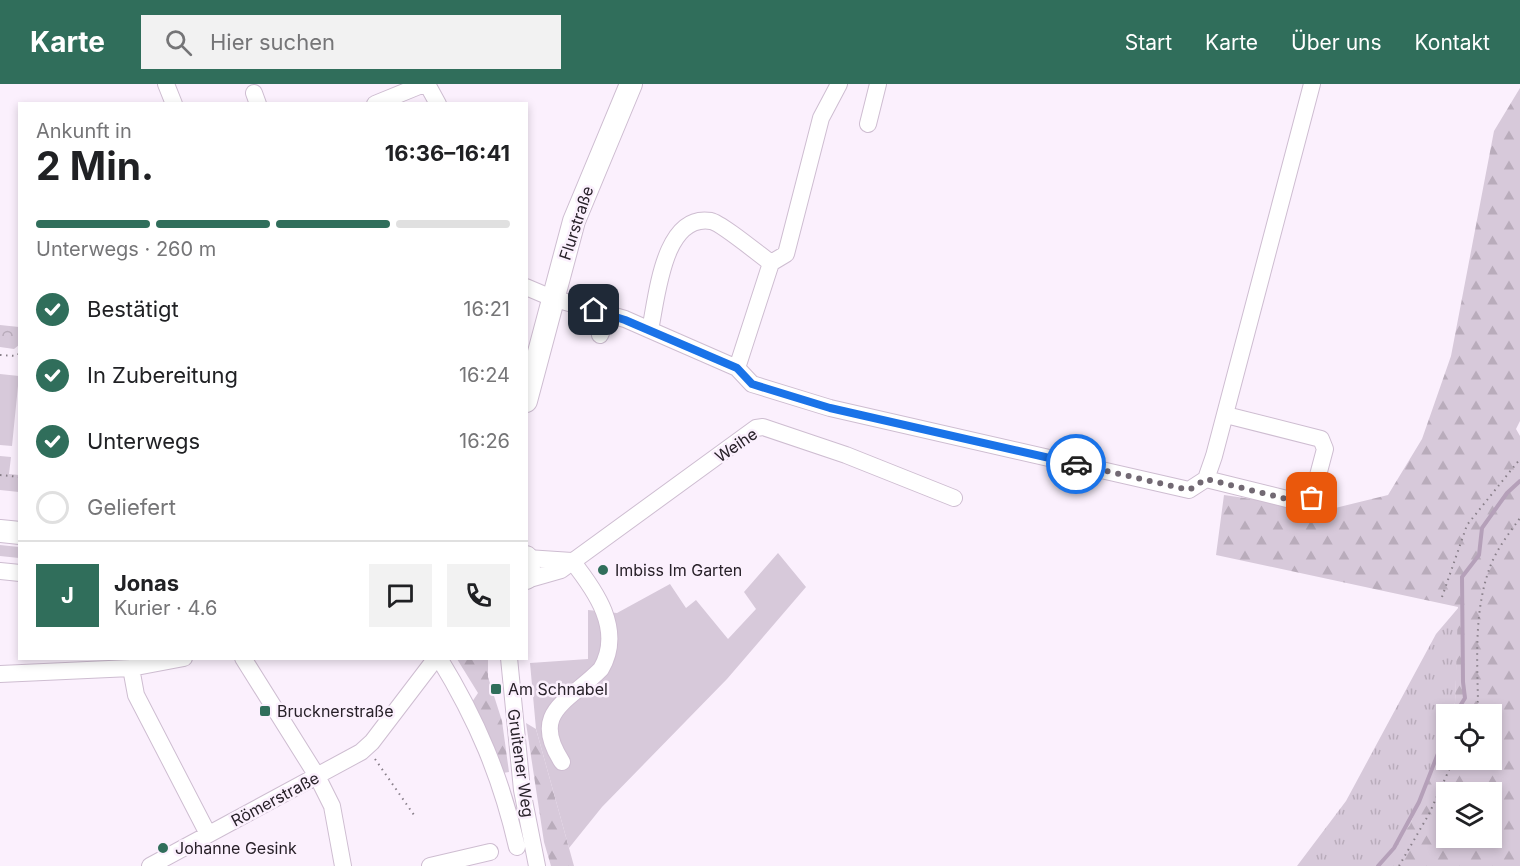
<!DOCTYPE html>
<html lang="de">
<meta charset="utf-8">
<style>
:root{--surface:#fff;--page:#f2f2f2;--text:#202124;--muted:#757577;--line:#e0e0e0;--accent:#306e5b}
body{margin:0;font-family:Inter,sans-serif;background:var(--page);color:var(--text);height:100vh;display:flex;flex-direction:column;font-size:22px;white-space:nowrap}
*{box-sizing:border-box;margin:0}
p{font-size:20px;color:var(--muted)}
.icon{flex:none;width:33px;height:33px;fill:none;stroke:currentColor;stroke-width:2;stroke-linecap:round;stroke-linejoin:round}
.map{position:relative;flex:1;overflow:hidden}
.sheet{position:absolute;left:18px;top:18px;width:510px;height:558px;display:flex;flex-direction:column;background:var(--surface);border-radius:0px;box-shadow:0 3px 9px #0003}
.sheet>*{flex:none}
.fabs{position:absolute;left:1436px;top:620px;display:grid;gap:12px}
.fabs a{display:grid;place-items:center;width:66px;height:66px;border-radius:0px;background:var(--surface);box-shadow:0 3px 9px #0003;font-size:30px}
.pin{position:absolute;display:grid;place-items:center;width:51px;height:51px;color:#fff;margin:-26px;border-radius:12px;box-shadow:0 3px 9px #0006}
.courier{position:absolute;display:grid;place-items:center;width:60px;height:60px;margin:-30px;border:4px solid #1a73e8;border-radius:50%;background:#fff;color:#222;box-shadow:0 2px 8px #0007}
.head em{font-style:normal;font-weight:700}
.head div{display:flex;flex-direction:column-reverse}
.head{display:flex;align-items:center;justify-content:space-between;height:102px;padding:0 18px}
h1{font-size:39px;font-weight:700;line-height:45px}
.bar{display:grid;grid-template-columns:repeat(4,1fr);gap:9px 6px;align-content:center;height:72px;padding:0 18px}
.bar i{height:8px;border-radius:4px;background:var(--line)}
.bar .active{background:var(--accent)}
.bar p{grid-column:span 4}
.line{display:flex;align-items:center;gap:15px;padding:0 18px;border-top:2px solid var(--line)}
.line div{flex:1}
.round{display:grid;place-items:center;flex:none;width:63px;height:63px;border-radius:0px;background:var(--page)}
ol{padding:0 18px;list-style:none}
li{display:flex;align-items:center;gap:18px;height:66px}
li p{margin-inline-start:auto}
li .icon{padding:6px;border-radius:50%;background:var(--accent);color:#fff;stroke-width:4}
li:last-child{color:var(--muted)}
li i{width:33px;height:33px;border:3px solid var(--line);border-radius:50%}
header{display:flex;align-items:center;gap:36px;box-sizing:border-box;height:84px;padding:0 30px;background:var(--accent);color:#fff}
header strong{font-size:28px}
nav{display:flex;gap:33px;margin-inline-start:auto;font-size:21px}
.search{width:420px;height:54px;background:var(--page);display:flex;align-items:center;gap:15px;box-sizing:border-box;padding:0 21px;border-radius:0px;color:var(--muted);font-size:22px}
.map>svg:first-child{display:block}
.grass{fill:url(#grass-tufts)}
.forest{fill:url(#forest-firs);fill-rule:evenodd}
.park{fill:url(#park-crowns)}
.garden{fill:#d7c9da}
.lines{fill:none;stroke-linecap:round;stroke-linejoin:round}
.stream{stroke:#b5a0b9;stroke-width:4}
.minor-casing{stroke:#cebdd1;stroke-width:18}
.major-casing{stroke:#cebdd1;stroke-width:24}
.path{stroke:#887f89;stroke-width:2;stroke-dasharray:1.5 4.5;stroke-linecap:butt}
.minor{stroke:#fff;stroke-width:16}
.major{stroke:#fff;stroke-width:22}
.done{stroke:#726973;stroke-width:6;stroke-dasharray:0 10.8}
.route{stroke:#1a73e8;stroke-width:8}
.poi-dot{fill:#306e5b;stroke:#fbf0fd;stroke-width:2}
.labels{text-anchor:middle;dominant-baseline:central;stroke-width:5;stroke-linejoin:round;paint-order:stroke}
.street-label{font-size:16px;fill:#282129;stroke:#fbf0fd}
.poi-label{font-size:16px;fill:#282129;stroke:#fbf0fd;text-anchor:start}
</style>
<header>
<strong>Karte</strong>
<div class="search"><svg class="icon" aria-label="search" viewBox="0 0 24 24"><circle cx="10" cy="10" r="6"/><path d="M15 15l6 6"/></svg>Hier suchen</div>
<nav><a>Start</a><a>Karte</a><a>Über uns</a><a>Kontakt</a></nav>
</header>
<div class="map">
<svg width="1520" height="782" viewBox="0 0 1520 782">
<defs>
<pattern id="grass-tufts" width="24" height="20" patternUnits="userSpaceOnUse" patternTransform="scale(1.5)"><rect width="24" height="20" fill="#d7c9da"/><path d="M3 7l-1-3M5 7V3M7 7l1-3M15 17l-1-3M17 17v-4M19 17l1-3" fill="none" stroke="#b9acbb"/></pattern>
<pattern id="forest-firs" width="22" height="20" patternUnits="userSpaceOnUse" patternTransform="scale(1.5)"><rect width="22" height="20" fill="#d7c9da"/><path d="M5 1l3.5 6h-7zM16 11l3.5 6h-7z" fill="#b9acbb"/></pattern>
<pattern id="park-crowns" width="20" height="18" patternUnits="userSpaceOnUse" patternTransform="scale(1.5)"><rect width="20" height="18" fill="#d7c9da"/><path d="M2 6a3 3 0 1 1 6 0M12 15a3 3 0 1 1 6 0" fill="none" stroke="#b9acbb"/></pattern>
</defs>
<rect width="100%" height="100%" fill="#fbf0fd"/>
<path class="grass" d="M1459 523 1455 619 1451 630H1446V644L1410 741 1377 782H1297L1346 717 1436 550Z"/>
<path class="forest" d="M1520 4V337L1516 345 1520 352V782H1377L1410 741 1446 644V675H1491V630H1451L1455 619 1458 523 1216 471 1224 411 1327 426 1388 411 1422 355 1451 272 1494 47ZM1446 708H1491V753H1446Z
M0 461 19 463V474L0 472Z
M457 575H488V593L502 637 509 688 503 689 472 618 478 609Z
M526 639 536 645 574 782H551L544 758Z"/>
<path class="park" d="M0 241 19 243V261L14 265 0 263Z"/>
<path class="garden" d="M0 290 19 292 12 362 0 361Z
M0 372 11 373 9 390 19 391V408L0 406Z
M778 469 806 503 727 595 602 723 569 764 536 645 530 579 588 575V526L617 529 670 500 686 524 696 516 728 555 756 525 744 508Z"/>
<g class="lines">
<path class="stream" d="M1455 630 1465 614 1463 598 1462 493 1479 471 1482 444 1507 409 1520 397
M1378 782 1394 764 1419 718 1446 649"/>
<g class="minor-casing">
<path id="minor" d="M166 0 174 20
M427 0 438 20
M254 9 258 20
M375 20 424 0
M868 40 878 0
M526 203 552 214 625 235 650 246 737 284 752 300 830 324 1189 406 1206 395 1214 372 1312 0
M650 246C657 214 663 129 711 137 721 139 760 171 771 179
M600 251 609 231
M737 284 771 179 786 170 821 34 839 0
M1206 395 1299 418 1312 414 1325 365 1321 355 1226 331
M527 474 572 477
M0 487 20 489
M526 496 561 486 756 344 763 343 846 371 954 414
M243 574 317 692 332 722 343 782
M439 574C477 636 501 693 517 763
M509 574 522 706 537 782
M131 584 136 611 208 750
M0 590 131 584 184 574
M562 678C529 627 569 618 601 585 624 546 595 506 572 477
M150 782 361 668 372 658 436 574
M430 782 490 768"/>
</g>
<g class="major-casing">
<path id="major" d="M526 317 574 137 631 0
M0 447 20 449
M526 473 529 485 526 494"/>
</g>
<path class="path" d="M0 271 16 272 20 269
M0 391 20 393
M526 430 530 426
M1442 513 1467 441 1520 375
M1474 630 1478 617C1477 572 1474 521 1492 478 1499 462 1510 448 1520 434
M375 675 414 731
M1399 782 1429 730 1454 675"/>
<use href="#minor" class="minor"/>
<use href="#major" class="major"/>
</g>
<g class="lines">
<path class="done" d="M1076 380 1189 406 1206 395 1299 418 1312 414"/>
<path class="route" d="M594 226 625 236 737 284 752 300 830 324 1076 380"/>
</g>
<g class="poi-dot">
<circle cx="603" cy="486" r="6"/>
<rect x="490" y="599" width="12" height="12" rx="3"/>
<rect x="259" y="621" width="12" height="12" rx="3"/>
<circle cx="163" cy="764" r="6"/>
</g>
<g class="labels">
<g class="street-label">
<text transform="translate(576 139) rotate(-72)">Flurstraße</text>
<text transform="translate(736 361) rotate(-34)">Weihe</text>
<text transform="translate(521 679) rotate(82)">Gruitener Weg</text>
<text transform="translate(275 715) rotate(-28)">Römerstraße</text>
</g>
<g class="poi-label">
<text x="615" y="486">Imbiss Im Garten</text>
<text x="508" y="605">Am Schnabel</text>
<text x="277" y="627">Brucknerstraße</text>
<text x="175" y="764">Johanne Gesink</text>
</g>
</g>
</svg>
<div class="fabs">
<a><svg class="icon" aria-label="locate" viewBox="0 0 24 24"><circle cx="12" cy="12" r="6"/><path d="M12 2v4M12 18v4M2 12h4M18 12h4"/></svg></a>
<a><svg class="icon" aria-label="layers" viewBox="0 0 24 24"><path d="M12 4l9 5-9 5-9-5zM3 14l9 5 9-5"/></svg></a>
</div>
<div class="pin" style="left:1312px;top:414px;background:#ea580c"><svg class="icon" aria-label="bag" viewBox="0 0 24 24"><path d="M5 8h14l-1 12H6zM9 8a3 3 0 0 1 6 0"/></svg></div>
<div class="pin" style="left:594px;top:226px;background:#1f2937"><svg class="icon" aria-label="home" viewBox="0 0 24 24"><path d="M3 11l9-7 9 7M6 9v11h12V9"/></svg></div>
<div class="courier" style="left:1076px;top:380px"><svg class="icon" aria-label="car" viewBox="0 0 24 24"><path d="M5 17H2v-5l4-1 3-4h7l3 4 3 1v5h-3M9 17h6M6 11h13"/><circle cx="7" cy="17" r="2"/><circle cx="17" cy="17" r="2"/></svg></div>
<section class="sheet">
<div class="head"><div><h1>2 Min.</h1><p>Ankunft in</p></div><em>16:36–16:41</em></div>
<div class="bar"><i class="active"></i><i class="active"></i><i class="active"></i><i></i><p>Unterwegs · 260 m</p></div>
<ol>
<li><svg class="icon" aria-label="check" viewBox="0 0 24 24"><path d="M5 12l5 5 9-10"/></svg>Bestätigt<p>16:21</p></li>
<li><svg class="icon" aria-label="check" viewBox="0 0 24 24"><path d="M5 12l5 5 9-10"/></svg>In Zubereitung<p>16:24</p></li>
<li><svg class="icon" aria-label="check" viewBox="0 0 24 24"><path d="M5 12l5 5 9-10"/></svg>Unterwegs<p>16:26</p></li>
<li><i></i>Geliefert</li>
</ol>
<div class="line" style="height:108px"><b class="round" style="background:var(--accent);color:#fff">J</b><div><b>Jonas</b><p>Kurier · 4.6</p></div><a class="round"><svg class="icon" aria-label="chat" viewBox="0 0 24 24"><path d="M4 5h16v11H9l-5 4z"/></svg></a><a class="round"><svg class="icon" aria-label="phone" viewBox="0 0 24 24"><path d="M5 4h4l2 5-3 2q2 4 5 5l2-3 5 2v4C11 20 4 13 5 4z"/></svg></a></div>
</section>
</div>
